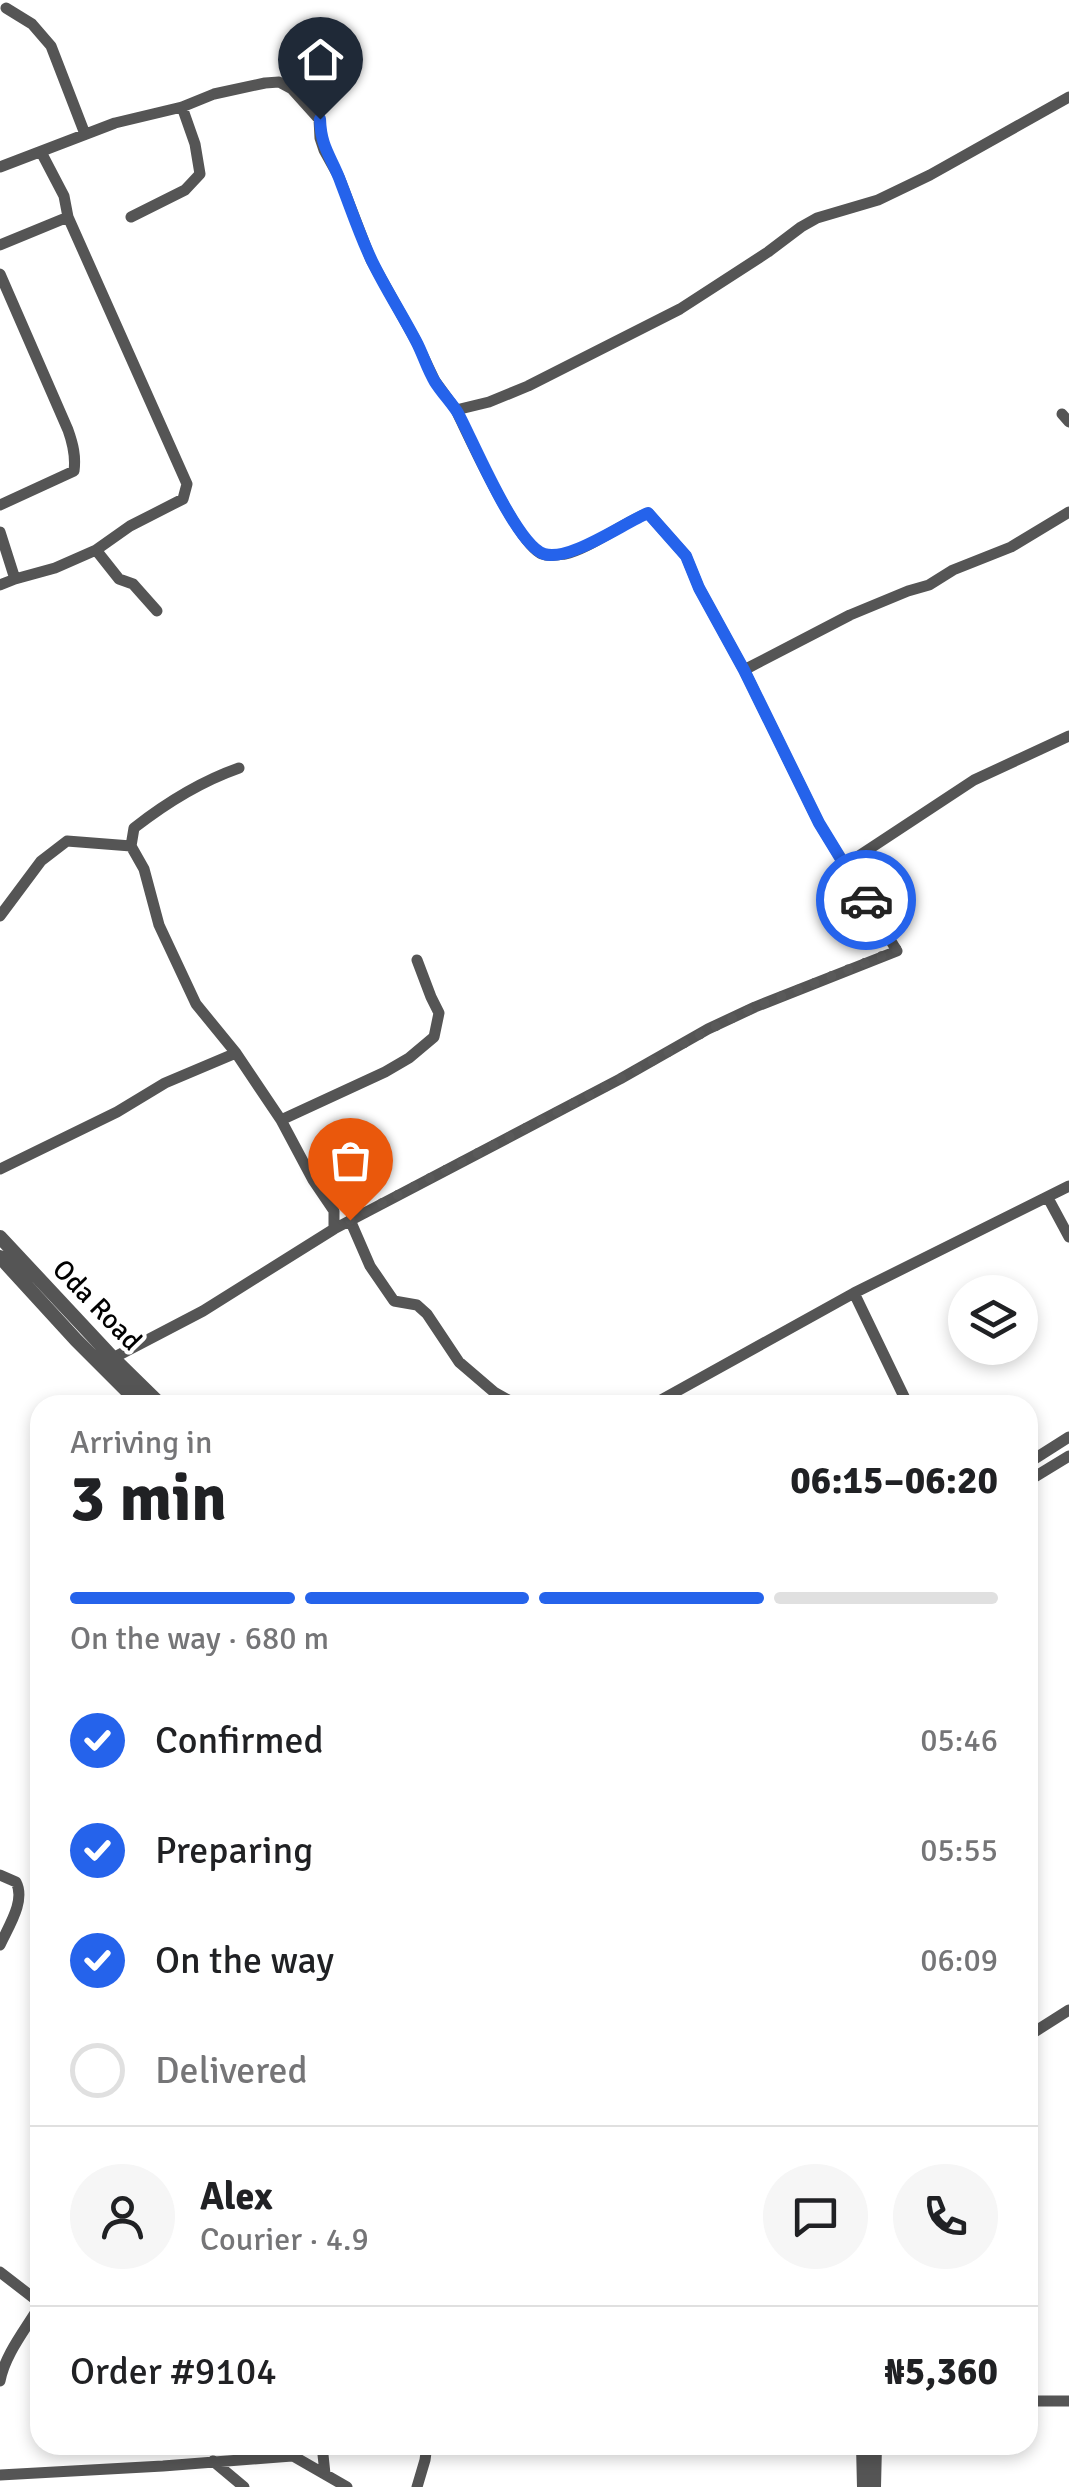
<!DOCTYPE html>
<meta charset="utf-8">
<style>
:root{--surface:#fff;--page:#f6f6f6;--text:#202124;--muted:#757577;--line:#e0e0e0;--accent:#2563eb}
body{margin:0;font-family:Signika,sans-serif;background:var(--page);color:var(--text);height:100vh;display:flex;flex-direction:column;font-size:38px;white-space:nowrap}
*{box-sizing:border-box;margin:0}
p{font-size:32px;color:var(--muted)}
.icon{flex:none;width:55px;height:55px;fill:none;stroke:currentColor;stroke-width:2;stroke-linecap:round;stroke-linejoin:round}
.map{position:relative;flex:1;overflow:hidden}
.drawer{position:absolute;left:30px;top:1395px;width:1008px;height:1060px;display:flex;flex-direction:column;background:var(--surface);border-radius:30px;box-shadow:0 5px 15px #0003}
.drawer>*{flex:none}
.buttons{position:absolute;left:948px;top:1275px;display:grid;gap:20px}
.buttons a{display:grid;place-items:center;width:90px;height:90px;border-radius:50%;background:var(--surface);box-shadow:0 5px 15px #0003;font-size:50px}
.pin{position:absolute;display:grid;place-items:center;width:85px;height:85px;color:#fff;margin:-102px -42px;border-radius:50% 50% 50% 0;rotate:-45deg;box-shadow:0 0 10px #0007}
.pin .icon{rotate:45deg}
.courier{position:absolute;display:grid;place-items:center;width:100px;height:100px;margin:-50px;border:8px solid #2563eb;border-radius:50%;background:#fff;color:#222;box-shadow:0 2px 12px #0007}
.headline em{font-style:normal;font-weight:800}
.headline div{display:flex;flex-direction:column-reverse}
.headline{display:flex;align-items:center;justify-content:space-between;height:170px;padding:0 40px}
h1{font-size:65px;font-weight:800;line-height:75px}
.bar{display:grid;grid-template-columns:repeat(4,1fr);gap:15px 10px;align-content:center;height:120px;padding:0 40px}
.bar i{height:12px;border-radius:8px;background:var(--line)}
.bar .active{background:var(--accent)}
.bar p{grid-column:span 4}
.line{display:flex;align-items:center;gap:25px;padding:0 40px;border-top:2px solid var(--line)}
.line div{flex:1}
.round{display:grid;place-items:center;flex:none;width:105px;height:105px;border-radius:52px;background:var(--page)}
ol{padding:0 40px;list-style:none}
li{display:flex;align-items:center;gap:30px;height:110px}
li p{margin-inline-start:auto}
li .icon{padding:10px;border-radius:50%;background:var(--accent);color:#fff;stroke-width:4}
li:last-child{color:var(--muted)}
li i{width:55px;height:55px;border:5px solid var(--line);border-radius:50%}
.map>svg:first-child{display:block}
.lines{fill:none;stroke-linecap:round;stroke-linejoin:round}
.minor{stroke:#555;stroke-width:11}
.tertiary{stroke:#555;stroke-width:14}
.done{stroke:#595959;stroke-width:10;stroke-dasharray:0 18}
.route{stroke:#2563eb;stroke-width:12}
.labels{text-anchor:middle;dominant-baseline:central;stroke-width:8;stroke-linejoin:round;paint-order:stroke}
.street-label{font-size:28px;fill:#000;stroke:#fff}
</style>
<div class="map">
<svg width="1069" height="2487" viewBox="0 0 1069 2487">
<rect width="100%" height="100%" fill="#fff"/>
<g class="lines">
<path class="minor" d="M6 8 32 24 51 46 85 134
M0 167 115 123 182 107 214 94 265 83 279 82 292 89 319 119 320 138 324 150 339 177 371 260 416 341 435 381 456 410 489 402 528 386 680 309 768 252 801 227 817 218 878 200 930 175 1069 97
M131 217 185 190 200 174 195 144 182 107
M0 245 68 217
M0 274 68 430C73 444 76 456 74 471L0 505
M1062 414 1069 422
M0 532 15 579 0 585
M96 550 119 579 133 584 157 611
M15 579 55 568 96 550 130 526 183 499 187 484 68 217 64 196 41 152
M744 670 850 615 908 591 929 585 953 570 1011 547 1069 512
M239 768C202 781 166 803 134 828L131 846 144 869 159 925 196 1004 236 1053 281 1120 313 1180 334 1211V1229
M845 865 974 780 1069 736
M0 916 41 861 67 841 131 846
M281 1120 385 1072 409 1058 434 1037 439 1013 431 997 417 960
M0 1169 117 1112 165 1083 236 1053
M1048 1198 1069 1237
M350 1220 370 1266 394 1301 417 1305 427 1314 459 1362 494 1392 517 1405
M854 1293 908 1405
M113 1358 203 1311 334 1229 620 1079 708 1029 755 1007 897 951 819 823 744 670 699 588 686 556 648 513C623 523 587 550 565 554 558 555 549 557 542 554 518 545 469 437 456 410
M652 1405 854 1293 1069 1186
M1028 1463 1069 1437
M1028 1481 1069 1456
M0 1875 16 1882C26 1901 8 1927 0 1945
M1028 2036 1069 2010
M0 2272 40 2303
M0 2381C5 2354 26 2329 40 2305
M1028 2401H1069
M274 2445 347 2487
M322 2445 325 2474
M213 2461 244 2487
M0 2475 163 2466 292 2456
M417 2487 425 2460 427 2445"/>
<path class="tertiary" d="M0 1237 113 1358 161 1405
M0 1257 76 1340 141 1405
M863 2445 864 2487
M874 2487 875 2445"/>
</g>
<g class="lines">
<path class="done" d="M350 1220 620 1079 708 1030 755 1007 897 950 866 900"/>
<path class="route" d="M320 119C321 149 332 157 341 183 351 209 360 236 372 261 385 288 402 314 416 341 423 354 427 369 435 382 442 393 451 402 458 413 473 441 516 545 544 554 569 562 622 524 648 513L686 556 699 588 744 670 819 823 866 900"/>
</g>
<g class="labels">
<g class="street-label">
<text transform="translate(97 1305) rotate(46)">Oda Road</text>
</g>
</g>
</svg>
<div class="buttons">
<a><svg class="icon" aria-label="layers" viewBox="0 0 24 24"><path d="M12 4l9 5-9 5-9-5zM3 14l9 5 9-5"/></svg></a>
</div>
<div class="pin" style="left:350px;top:1220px;background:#ea580c"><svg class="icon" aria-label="bag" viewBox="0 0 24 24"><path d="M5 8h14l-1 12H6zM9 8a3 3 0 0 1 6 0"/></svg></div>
<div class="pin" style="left:320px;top:119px;background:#1f2937"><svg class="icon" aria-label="home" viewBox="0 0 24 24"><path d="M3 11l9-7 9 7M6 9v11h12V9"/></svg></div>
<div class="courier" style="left:866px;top:900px"><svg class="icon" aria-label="car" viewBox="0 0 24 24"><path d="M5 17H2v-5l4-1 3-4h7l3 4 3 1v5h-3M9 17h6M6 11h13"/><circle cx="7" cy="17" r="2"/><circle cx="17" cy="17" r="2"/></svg></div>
<section class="drawer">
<div class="headline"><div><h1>3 min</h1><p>Arriving in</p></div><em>06:15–06:20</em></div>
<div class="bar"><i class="active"></i><i class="active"></i><i class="active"></i><i></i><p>On the way · 680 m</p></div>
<ol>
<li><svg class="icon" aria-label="check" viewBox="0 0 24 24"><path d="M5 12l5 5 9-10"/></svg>Confirmed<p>05:46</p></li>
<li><svg class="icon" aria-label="check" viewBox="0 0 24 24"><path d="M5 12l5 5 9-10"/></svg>Preparing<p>05:55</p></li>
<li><svg class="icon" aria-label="check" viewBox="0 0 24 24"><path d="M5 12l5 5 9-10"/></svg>On the way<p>06:09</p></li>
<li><i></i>Delivered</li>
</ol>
<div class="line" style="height:180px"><a class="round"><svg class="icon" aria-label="person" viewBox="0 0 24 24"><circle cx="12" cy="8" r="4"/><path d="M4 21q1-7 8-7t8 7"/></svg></a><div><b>Alex</b><p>Courier · 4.9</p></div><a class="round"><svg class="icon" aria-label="chat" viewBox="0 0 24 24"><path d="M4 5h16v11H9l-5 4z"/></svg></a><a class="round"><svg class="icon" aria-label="phone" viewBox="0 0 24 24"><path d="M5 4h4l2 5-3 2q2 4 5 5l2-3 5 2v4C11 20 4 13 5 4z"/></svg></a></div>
<div class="line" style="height:130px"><div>Order #9104</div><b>₦5,360</b></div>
</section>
</div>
